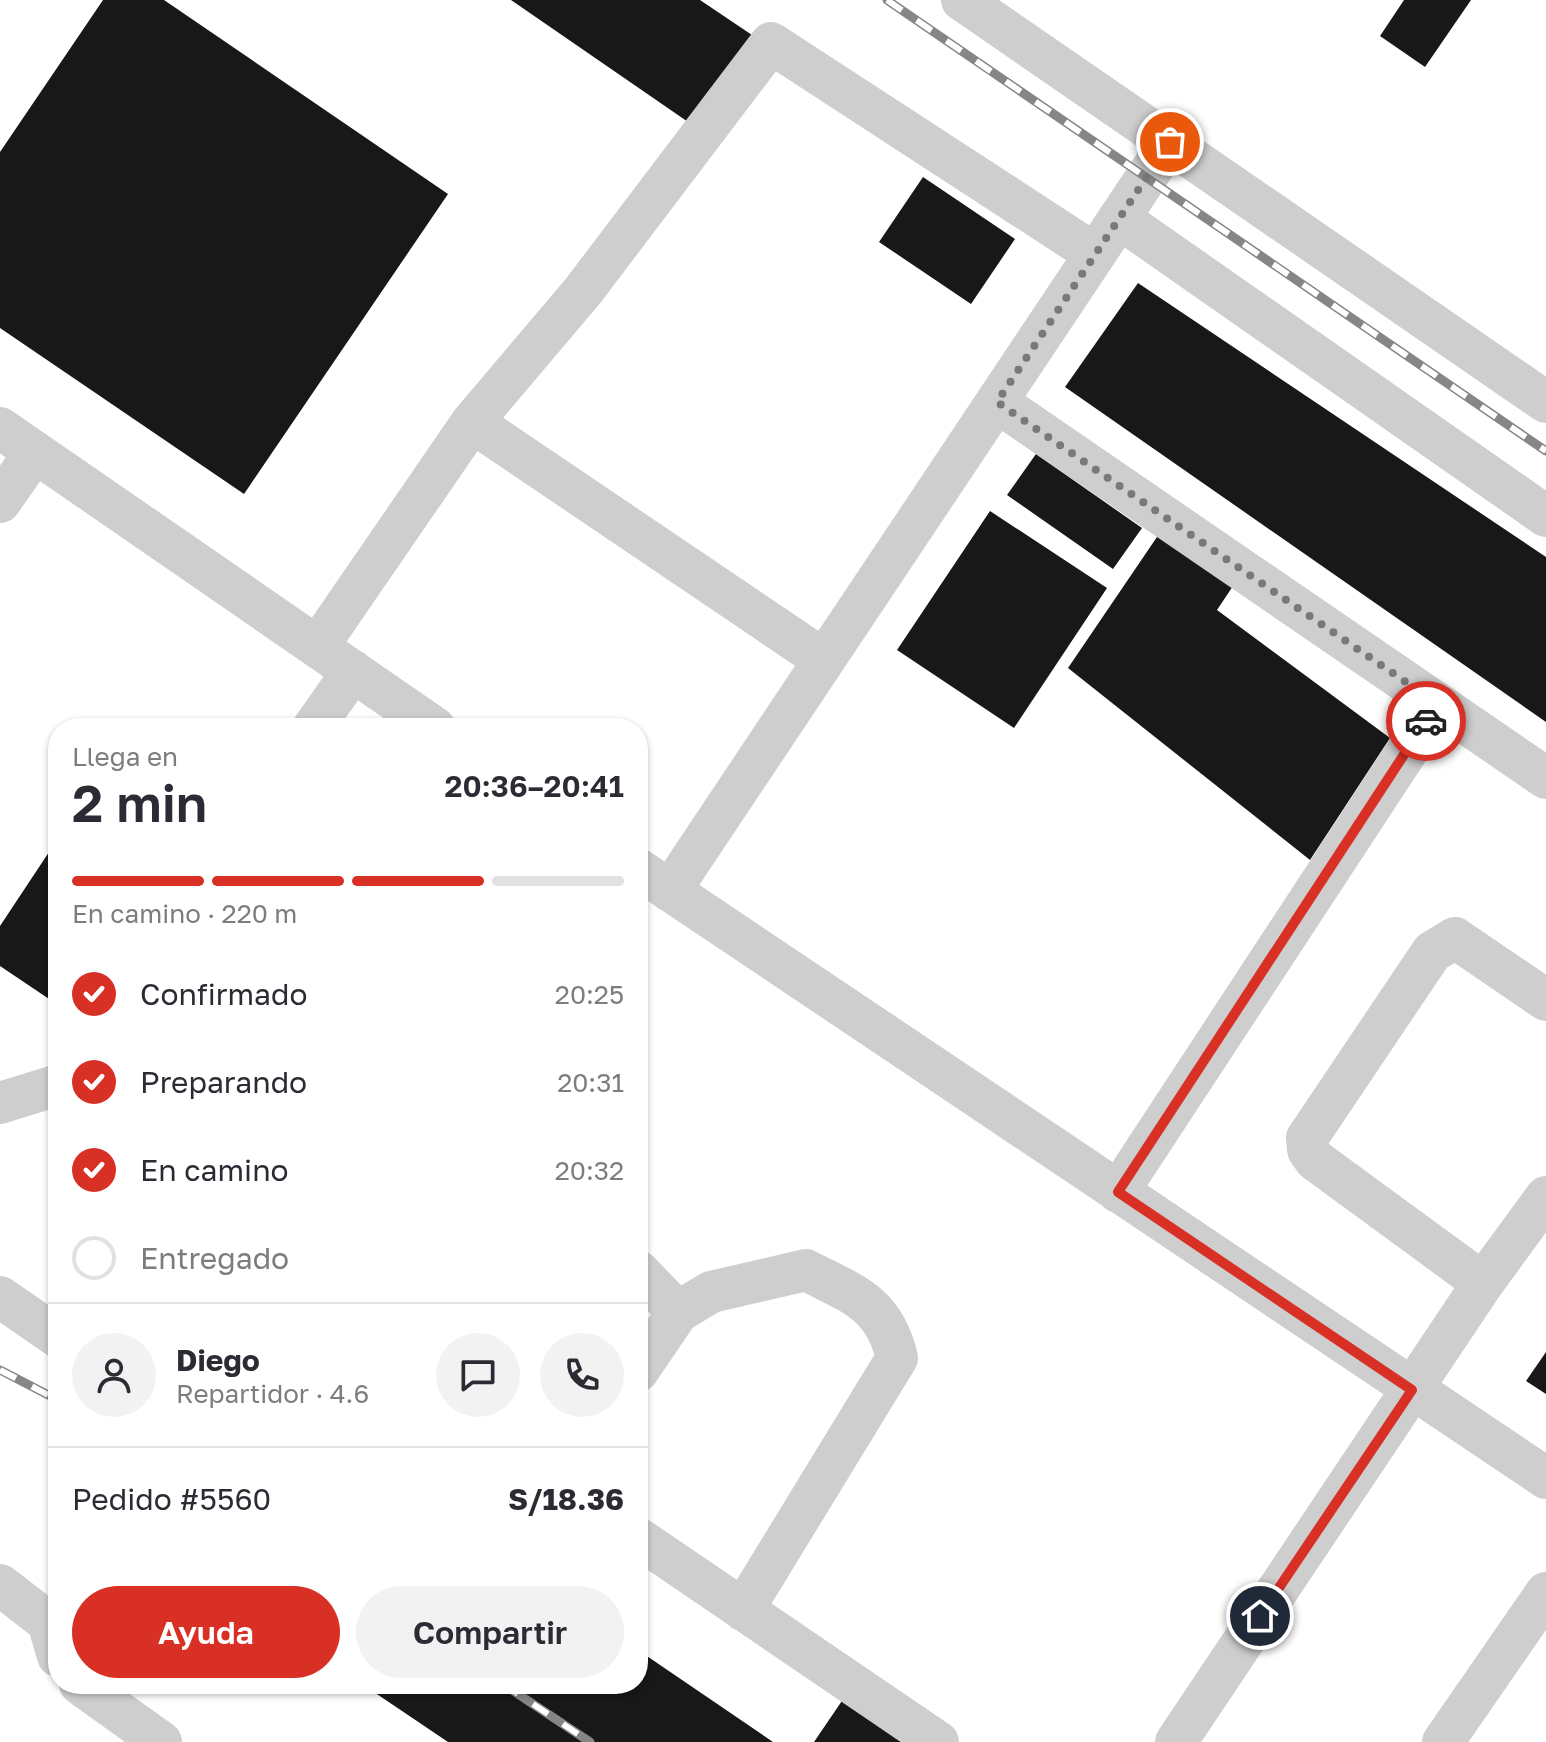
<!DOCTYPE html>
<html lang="es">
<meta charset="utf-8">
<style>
:root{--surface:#fff;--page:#f2f2f3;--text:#2b2b33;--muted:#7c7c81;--line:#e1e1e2;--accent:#d93025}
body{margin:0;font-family:"Golos Text",sans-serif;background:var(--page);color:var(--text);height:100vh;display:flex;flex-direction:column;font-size:30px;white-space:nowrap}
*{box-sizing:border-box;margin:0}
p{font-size:26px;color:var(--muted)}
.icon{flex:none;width:44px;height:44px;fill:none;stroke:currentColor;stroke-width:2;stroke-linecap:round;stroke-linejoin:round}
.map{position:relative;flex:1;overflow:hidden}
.side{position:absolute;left:48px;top:718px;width:600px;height:976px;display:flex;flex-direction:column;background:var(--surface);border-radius:32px;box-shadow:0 2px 6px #0004}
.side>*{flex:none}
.pin{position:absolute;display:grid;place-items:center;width:68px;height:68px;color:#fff;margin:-34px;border:4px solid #fff;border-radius:50%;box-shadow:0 2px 8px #0007}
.courier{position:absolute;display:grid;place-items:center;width:80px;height:80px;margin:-40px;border:6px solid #d93025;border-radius:50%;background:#fff;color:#222;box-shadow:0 2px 10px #0007}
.headline em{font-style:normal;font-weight:600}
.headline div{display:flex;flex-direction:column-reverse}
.headline{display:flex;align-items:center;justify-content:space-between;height:136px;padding:0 24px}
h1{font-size:52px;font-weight:600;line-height:60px}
.bar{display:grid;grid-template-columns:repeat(4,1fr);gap:12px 8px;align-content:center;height:96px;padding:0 24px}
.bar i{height:10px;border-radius:6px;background:var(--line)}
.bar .current{background:var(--accent)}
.bar p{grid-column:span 4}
.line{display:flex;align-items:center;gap:20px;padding:0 24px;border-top:2px solid var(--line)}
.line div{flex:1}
.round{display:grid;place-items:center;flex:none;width:84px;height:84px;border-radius:42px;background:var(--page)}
ol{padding:0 24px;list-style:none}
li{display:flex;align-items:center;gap:24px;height:88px}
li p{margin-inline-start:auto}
li .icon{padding:8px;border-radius:50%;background:var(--accent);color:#fff;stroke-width:4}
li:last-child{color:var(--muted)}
li i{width:44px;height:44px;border:4px solid var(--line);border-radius:50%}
.action{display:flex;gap:16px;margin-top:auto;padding:16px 24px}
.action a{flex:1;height:92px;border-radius:48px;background:var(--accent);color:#fff;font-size:32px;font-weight:600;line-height:92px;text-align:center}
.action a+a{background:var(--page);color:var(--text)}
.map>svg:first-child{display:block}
.building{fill:#181818}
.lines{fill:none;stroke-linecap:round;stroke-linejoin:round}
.minor{stroke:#cecece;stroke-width:42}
.rail-casing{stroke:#868686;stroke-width:9}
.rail{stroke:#fff;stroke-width:6;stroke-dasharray:18;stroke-linecap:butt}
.done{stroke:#797979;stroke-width:8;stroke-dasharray:0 14.4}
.route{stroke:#d93025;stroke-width:10}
</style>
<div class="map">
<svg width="1546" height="1742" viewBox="0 0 1546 1742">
<rect width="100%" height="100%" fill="#fff"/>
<path class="building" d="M103 0H164L448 194 244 494 0 328V152Z
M511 0H700L752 35 691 124Z
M1404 0H1471L1425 67 1380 36Z
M923 177 1015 239 971 304 879 242Z
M1138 283 1546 557V722L1065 387Z
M1036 454 1142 528 1113 569 1007 495Z
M990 511 1107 588 1014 728 897 650Z
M1159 534 1233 586 1217 610 1390 738 1310 860 1068 668Z
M53 846 58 850V1005L0 966V926Z
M1546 1352V1394L1526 1381Z
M638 1650 773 1742H448L362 1684H638Z
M850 1689 927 1742H814Z"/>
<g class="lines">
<path class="minor" d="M962 0 1546 402
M1119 218 1546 516
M997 402 1546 778
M472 422 824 660
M0 428 435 728
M0 502 35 452
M318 646 472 422 583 291 771 43 1095 254
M313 728 353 671
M638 869 1546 1478
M670 891 1170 142
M0 1103 58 1085
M1118 1192 1438 704
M638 1271 678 1312 711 1292 806 1270C852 1294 884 1302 897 1358L743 1610
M1483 1283 1315 1160 1308 1150 1307 1138 1432 952 1455 938 1546 1000
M0 1297 58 1337
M638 1371 678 1312
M638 1538 938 1742
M0 1585 48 1622 58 1656
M80 1684 161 1742
M1176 1742 1483 1283 1546 1197
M1443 1742 1546 1593"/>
<g class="rail-casing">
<path id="rail" d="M887 0 1546 451
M0 1370 58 1400
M503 1684 590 1742"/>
</g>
<use href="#rail" class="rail"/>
</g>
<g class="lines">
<path class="done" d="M1170 142 997 402 1438 704 1426 721"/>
<path class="route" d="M1260 1616 1412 1390 1118 1192 1426 721"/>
</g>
</svg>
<div class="pin" style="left:1170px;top:142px;background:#ea580c"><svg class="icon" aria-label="bag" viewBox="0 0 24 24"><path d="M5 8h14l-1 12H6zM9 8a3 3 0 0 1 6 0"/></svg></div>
<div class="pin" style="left:1260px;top:1616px;background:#1f2937"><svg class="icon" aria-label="home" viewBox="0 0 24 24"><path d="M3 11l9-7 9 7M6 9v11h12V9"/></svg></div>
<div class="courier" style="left:1426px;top:721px"><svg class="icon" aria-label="car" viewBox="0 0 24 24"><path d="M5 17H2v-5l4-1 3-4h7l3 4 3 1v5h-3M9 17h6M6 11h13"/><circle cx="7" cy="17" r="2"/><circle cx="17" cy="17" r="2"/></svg></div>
<section class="side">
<div class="headline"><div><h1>2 min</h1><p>Llega en</p></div><em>20:36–20:41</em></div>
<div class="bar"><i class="current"></i><i class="current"></i><i class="current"></i><i></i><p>En camino · 220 m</p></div>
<ol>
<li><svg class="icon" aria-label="check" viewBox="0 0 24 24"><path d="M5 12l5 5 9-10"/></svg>Confirmado<p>20:25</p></li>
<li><svg class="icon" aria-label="check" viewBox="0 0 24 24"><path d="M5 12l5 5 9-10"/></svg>Preparando<p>20:31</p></li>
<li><svg class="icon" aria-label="check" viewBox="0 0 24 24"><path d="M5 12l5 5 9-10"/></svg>En camino<p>20:32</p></li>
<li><i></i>Entregado</li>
</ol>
<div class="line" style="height:144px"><a class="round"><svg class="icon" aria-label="person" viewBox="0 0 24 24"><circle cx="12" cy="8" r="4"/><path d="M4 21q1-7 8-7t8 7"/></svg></a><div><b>Diego</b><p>Repartidor · 4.6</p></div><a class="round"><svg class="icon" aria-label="chat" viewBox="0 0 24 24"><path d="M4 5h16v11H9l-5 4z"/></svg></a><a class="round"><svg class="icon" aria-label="phone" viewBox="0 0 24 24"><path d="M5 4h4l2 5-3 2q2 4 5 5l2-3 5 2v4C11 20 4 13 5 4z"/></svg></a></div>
<div class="line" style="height:104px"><div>Pedido #5560</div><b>S/18.36</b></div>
<div class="action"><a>Ayuda</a><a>Compartir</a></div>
</section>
</div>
